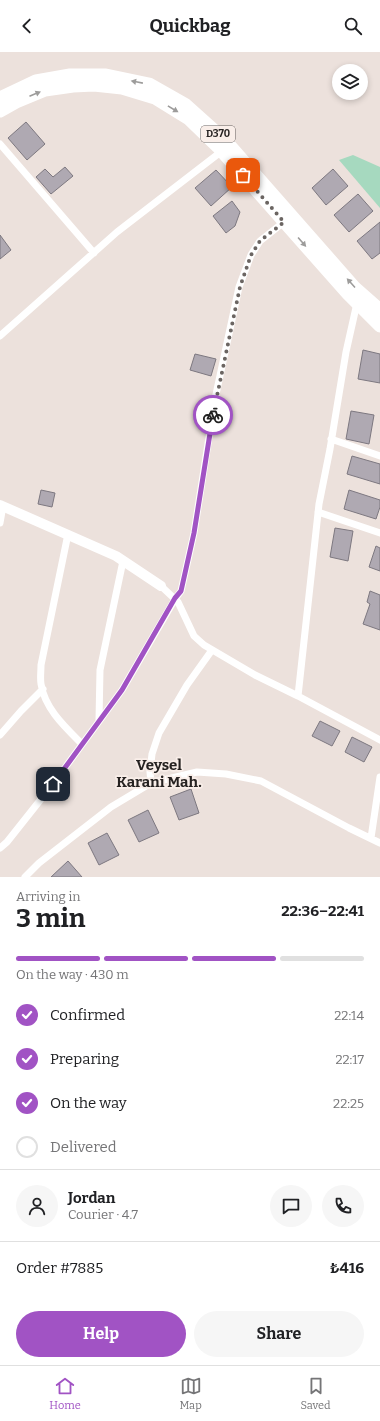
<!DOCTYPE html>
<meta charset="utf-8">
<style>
:root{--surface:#fff;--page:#f6f6f6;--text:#202124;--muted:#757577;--line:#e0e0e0;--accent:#a153c4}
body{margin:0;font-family:Bitter,serif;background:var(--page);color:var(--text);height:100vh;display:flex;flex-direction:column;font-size:15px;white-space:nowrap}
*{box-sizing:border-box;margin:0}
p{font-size:13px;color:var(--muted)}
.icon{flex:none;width:22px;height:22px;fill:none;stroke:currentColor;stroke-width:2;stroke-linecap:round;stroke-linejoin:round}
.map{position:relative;height:825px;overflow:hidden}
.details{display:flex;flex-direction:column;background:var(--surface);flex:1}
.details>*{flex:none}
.buttons{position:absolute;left:332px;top:12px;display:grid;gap:8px}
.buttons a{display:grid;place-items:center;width:36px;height:36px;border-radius:50%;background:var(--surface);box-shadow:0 2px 6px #0003;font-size:20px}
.pin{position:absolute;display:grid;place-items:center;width:34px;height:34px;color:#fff;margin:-17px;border-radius:8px;box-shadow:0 2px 6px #0006}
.courier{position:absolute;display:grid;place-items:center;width:40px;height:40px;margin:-20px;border:3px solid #a153c4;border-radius:50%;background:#fff;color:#222;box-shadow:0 1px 5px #0007}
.overview em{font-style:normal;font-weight:700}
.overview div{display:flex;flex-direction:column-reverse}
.overview{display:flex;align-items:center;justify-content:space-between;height:68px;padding:0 16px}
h1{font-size:26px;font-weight:700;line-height:30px}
.bar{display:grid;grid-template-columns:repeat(4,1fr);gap:6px 4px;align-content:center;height:48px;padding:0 16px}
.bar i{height:5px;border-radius:3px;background:var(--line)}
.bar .selected{background:var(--accent)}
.bar p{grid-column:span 4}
.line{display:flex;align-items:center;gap:10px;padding:0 16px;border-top:1px solid var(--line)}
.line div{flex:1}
.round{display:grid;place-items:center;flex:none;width:42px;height:42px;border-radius:21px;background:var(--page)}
ol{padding:0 16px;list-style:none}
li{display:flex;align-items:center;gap:12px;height:44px}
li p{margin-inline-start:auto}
li .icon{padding:4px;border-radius:50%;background:var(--accent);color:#fff;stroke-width:4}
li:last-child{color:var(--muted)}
li i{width:22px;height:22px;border:2px solid var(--line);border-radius:50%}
.cta{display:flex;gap:8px;margin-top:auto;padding:8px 16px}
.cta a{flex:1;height:46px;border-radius:24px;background:var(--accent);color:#fff;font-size:16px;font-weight:700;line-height:46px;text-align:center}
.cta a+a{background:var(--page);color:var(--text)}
header{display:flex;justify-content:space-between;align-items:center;height:52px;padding:0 16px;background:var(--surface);font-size:18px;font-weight:700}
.dock{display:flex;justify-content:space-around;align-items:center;height:56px;border-top:1px solid var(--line);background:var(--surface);font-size:11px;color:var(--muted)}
.dock a{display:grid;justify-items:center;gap:2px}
.dock .selected{color:var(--accent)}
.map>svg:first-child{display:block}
.green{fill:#a6d9bf}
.building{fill:#afa9b2;stroke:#7d7880}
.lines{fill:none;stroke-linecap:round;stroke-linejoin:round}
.street{stroke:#fff;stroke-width:7}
.secondary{stroke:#fff;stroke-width:10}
.highway{stroke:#fff;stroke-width:13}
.oneway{fill:#9d9c9b}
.done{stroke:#6b6562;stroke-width:4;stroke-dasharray:0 7.2}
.route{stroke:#a153c4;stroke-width:5}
.labels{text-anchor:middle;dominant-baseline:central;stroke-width:3.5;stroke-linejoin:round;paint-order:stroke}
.shield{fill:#f9eee9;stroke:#655f5d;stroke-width:1}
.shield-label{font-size:10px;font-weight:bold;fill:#262221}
.district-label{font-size:15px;font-weight:bold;fill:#262221;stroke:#f9eee9}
</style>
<header><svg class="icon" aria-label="back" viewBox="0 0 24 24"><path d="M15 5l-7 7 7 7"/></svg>Quickbag<svg class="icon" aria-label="search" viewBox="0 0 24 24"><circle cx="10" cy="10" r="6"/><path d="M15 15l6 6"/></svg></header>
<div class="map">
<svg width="380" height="825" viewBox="0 0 380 825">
<rect width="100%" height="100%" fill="#ece1dc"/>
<path class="green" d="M353 103 380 115V156L339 108Z"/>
<path class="building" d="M26 70 45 92 27 108 8 86Z
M65 115 73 124 51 142 36 125 45 117 53 125Z
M333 117 348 134 326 153 312 136Z
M216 118 232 135 211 154 195 136Z
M358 142 373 159 349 180 334 163Z
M232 149 240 160 235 174 226 181 213 164Z
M380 170V201L372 207 357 189Z
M0 183 11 198 0 207Z
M363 298 380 302V331L358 327Z
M195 302 216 307 211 324 190 318Z
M351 359 374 363 369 392 346 387Z
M352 404 380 412V432L347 422Z
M41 438 55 441 52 455 38 452Z
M349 438 380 448V455L376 467 344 457Z
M335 476 353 479 348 509 330 505Z
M376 494 380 496V519L369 515Z
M370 539 380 543V578L363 572 370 552 367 550Z
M320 669 340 679 332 694 312 684Z
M352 685 372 695 364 710 345 700Z
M191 737 199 761 179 768 170 745Z
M148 758 159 781 139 790 128 768Z
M107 781 119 803 99 813 88 791Z
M68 809 82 825H51Z"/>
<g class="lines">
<path class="street" d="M0 92 94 201
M0 284 117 180 222 99
M331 387 380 404
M318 460 380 481
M0 471 3 454
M68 482 41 613C41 620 40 626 41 632 45 657 65 675 82 692
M161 534 178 550 194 584 204 593 255 623 298 644 380 688
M298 644 319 452 330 397 346 300 357 251
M99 668 100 618 123 509
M0 683 21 659 43 637
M151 731 150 720 152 702 159 681 187 633 212 598
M371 786 380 725
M0 796 7 790 53 732 122 638 175 547 181 539 194 481 215 347 239 235 251 203 260 189 284 170
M25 825 39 811 111 755 151 731 197 720 226 722 261 729 349 776 380 791"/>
<path class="secondary" d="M0 453 116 504 161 534"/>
<path class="highway" d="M0 46 36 29 70 23H106L149 32 186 53 225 88 355 236 380 258
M0 59 16 50 45 38 73 34 94 33 122 36 155 46 189 67 218 95 348 242 380 274"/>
</g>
<defs><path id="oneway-solid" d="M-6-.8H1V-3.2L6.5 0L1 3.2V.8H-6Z"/></defs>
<g class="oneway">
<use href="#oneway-solid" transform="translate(137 30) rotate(-169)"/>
<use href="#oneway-solid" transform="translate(35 42) rotate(-23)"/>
<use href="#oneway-solid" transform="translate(173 57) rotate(31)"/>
<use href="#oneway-solid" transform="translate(302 190) rotate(49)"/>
<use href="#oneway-solid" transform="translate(351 231) rotate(-132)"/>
</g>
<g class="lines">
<path class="done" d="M213 363 240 235 251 203 260 189 284 170 243 123"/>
<path class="route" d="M53 732 122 638 175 546 181 539 194 481 213 363"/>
</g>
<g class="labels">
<rect class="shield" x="201" y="74" width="34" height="16" rx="3"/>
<g class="shield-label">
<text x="218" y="82">D370</text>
</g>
<g class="district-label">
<text x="159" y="713">Veysel<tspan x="159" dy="17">Karani Mah.</tspan></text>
</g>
</g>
</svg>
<div class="buttons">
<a><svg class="icon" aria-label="layers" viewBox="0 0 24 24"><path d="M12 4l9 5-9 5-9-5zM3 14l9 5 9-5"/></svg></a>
</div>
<div class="pin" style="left:243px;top:123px;background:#ea580c"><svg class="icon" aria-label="bag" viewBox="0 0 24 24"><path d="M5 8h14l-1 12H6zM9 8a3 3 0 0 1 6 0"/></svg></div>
<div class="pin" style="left:53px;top:732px;background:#1f2937"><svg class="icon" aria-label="home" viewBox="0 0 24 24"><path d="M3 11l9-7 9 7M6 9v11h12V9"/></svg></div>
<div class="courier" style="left:213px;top:363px"><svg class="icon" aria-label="bike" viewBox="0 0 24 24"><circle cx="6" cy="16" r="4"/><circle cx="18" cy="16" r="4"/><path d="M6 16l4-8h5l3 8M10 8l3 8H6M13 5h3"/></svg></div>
</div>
<section class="details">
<div class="overview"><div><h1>3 min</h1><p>Arriving in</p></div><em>22:36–22:41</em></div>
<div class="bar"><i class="selected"></i><i class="selected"></i><i class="selected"></i><i></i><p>On the way · 430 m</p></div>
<ol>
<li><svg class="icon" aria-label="check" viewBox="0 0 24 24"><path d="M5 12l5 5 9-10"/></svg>Confirmed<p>22:14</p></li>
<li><svg class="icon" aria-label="check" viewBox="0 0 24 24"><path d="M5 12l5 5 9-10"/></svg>Preparing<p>22:17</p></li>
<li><svg class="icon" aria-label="check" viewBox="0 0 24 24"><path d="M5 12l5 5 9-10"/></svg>On the way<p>22:25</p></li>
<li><i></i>Delivered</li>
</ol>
<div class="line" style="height:72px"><a class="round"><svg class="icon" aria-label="person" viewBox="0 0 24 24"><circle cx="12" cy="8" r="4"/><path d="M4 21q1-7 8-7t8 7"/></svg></a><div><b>Jordan</b><p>Courier · 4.7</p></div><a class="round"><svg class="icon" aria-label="chat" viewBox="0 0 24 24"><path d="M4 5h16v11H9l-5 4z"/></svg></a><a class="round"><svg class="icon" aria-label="phone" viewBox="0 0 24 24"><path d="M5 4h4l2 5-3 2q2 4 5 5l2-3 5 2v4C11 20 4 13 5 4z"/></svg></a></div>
<div class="line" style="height:52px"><div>Order #7885</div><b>₺416</b></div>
<div class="cta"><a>Help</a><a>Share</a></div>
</section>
<nav class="dock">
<a class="selected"><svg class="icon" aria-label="home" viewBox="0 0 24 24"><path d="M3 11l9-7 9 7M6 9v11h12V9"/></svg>Home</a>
<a><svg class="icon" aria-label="map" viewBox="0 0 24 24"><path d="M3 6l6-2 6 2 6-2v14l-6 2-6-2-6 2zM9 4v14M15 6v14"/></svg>Map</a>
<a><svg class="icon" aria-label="saved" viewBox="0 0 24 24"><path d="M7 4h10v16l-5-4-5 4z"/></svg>Saved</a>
</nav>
